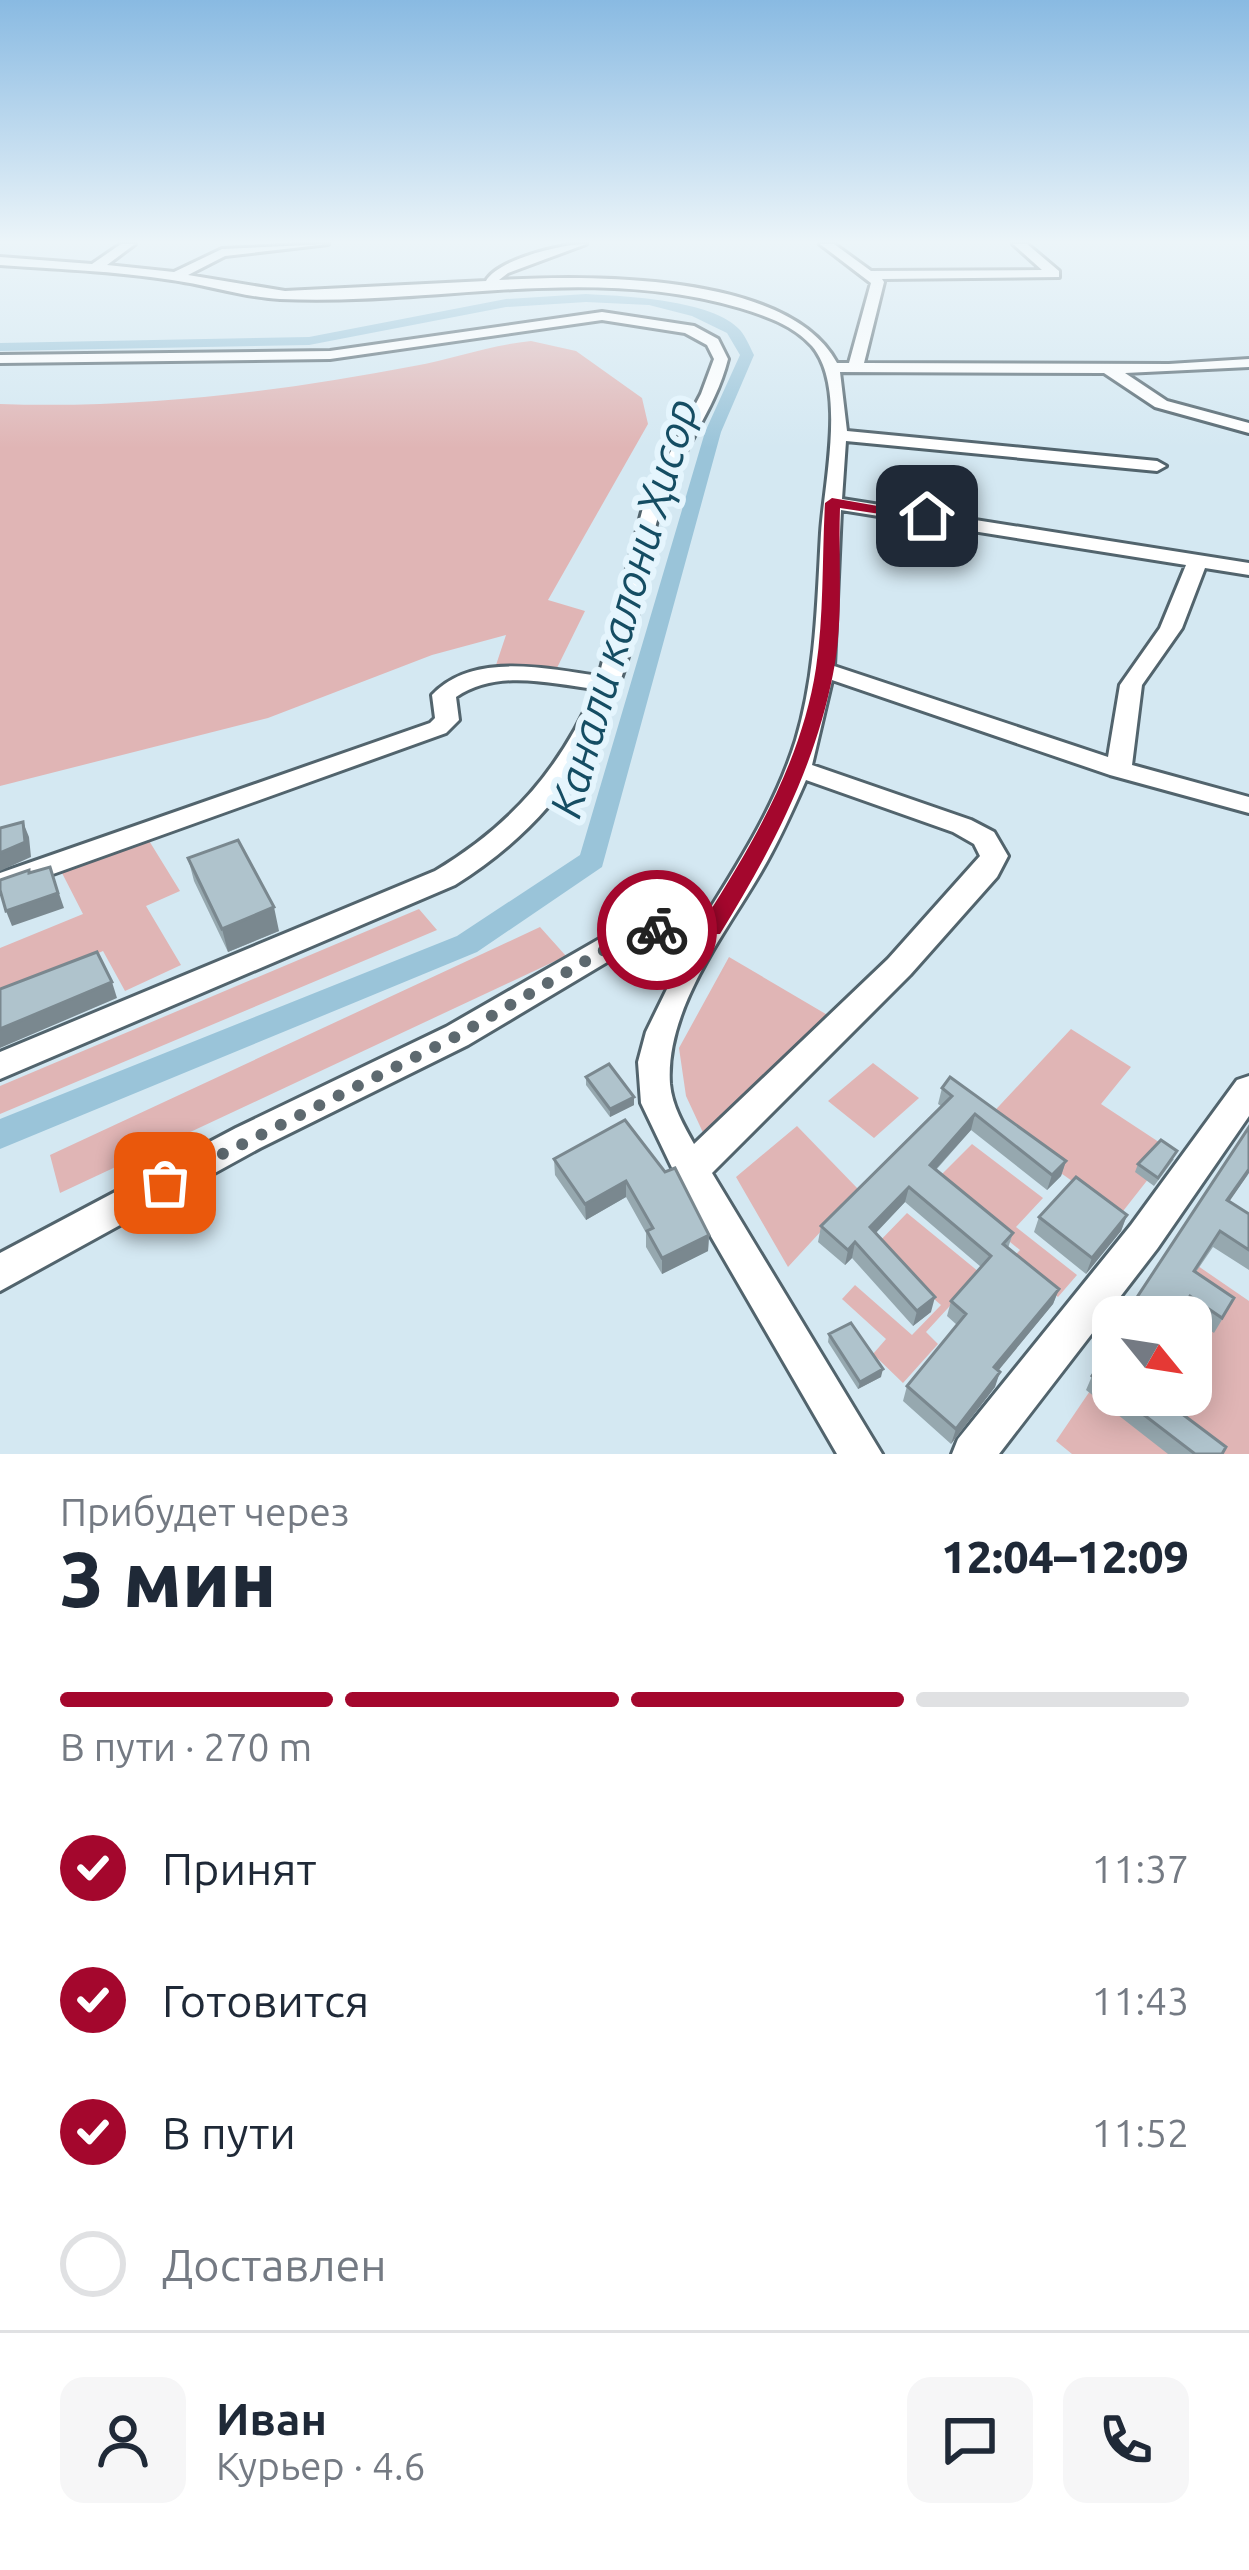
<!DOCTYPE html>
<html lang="ru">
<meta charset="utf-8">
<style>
:root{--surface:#fff;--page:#f6f6f7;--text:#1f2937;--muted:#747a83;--line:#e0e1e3;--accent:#a4072d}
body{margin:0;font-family:Ubuntu,sans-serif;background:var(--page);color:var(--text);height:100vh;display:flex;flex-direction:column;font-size:45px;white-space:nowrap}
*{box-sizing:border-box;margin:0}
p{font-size:39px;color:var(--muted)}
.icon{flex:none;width:66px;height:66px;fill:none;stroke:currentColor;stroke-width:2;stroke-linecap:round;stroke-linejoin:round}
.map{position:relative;height:1454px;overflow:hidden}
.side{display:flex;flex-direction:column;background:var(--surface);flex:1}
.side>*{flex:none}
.needle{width:78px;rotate:120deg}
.buttons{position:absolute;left:1092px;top:1296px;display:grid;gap:24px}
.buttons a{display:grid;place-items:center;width:120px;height:120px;border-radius:24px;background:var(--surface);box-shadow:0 6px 30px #0003;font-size:60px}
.pin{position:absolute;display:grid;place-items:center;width:102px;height:102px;color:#fff;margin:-51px;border-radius:24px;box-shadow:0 6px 18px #0006}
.courier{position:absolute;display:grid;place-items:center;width:120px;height:120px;margin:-60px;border:9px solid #a4072d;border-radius:50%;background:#fff;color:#222;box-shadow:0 3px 15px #0007}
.headline em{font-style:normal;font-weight:800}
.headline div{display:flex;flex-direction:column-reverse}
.headline{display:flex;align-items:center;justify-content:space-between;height:204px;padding:0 60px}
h1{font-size:78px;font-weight:800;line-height:90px}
.bar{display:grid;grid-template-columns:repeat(4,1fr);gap:18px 12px;align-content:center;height:144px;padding:0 60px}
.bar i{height:15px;border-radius:9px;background:var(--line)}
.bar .selected{background:var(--accent)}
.bar p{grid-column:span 4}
.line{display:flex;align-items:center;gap:30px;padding:0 60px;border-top:3px solid var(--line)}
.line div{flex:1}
.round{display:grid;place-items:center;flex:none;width:126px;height:126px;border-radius:24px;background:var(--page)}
ol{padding:0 60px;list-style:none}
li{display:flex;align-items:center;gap:36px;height:132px}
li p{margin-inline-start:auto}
li .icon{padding:12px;border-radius:50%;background:var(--accent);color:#fff;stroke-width:4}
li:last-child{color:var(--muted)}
li i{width:66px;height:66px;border:6px solid var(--line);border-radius:50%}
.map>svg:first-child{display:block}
.green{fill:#e0b5b5}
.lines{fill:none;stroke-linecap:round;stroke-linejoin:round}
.canal{fill:#9ac4d9;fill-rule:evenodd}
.minor-casing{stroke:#52646d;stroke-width:6}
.minor{fill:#fff;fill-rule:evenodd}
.wall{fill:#96a8af}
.shaded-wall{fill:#7a888f}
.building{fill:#afc3cc;stroke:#7a888f;stroke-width:3}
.route{fill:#a4072d}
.done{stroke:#5d696f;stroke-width:12;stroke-dasharray:0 21.6}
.labels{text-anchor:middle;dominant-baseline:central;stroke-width:12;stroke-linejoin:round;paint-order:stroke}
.water-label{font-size:45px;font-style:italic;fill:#154d63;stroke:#e5f5fd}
</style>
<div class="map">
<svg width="1249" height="1454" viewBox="0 0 1249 1454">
<rect width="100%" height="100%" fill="#d4e8f2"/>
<path class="green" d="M531 341 576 351 642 398 648 424 548 600 585 611 554 674 496 665 506 635 432 655 268 718 0 786V404C137 409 279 392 414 366 453 359 490 345 531 341Z
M148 839 180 891 146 906 181 965 125 991 103 951 0 997V948L83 914 62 873Z
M419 909 437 930 0 1114V1086Z
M540 927 566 956 60 1193 50 1155Z
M729 957 836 1020 706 1139 686 1096 679 1048Z
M1071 1029 1131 1067 1101 1104 1171 1150 1120 1215 986 1120Z
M873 1063 919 1098 874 1138 828 1101Z
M797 1126 859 1190 788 1267 736 1177Z
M972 1144 1043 1198 1016 1227 1077 1275 1058 1297 1018 1265 988 1298 970 1284 926 1332 938 1344 903 1383 873 1354 886 1339 842 1299 855 1285 912 1335 941 1305 874 1247 907 1213 990 1281 1020 1250 935 1181Z
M1182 1255 1249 1301V1454H1072L1056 1441 1113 1357V1395H1191V1317H1140Z"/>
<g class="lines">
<path class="canal" d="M586 294C624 296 714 300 740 330 746 337 750 347 754 355L721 432 602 867 477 952 0 1149V1119L457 936 580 855 705 432 740 355 727 333 692 316 649 305 586 302 506 307 309 345 0 351V343L309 337 506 299Z"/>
<g class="minor-casing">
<path id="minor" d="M121 244H135L107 265 174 272 222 249 328 244 225 256 188 275 285 291 486 281C497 260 561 244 586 244L508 273 499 280C588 275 789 272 837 363H849L871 283 820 244H834L871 271 1042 270 1013 244H1027L1059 271V277L882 279 884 282 864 363 1169 364 1249 359V367L1125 373 1167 401 1249 423V433L1155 407 1104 373 840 372 847 431 1157 461 1166 466 1157 471 846 441 842 499 1249 563V575L1205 568 1182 628 1142 685 1132 765 1249 797V813L1110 775 832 680 812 765 971 820 994 832 1008 856 997 877 910 975 712 1173 882 1454H837L676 1176 641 1103 638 1062 646 1032 692 938 639 943 468 1045 260 1148 0 1291V1253L236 1128 446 1027 622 926 673 916 705 917C740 861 776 804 796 740 816 673 817 602 821 533 824 483 847 387 812 346 793 325 766 316 740 308 588 263 435 306 280 299 243 297 208 285 172 280 115 271 57 269 0 265V257L92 264ZM841 510 1186 565 1160 628 1120 685 1108 757 834 666ZM806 780 953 832 974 844 980 856 888 959 694 1144C684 1126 672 1106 670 1084 665 1009 725 934 761 872 778 843 792 812 806 780Z
M602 312 694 326 718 339 728 359C715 411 680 451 663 501 648 545 643 592 633 637 608 744 548 827 455 885L0 1079V1052L435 871C510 826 560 770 595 689 549 683 497 669 456 697L459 720 446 733 0 893V873L430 723 435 718 432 695C473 651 547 669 599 676L645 500 701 394 714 359 707 345 685 333 602 320 330 359 0 363V355L330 351Z
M1249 1076V1116L1157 1249 999 1454H952L958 1439 1131 1225 1237 1080Z"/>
</g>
<use href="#minor" class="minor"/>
</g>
<path class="wall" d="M188 858 279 931 228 952 194 881Z
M586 1077 634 1097V1105L610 1117 586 1085Z
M942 1088 1066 1161 1061 1176 1047 1190 971 1130 936 1170 1013 1233 1008 1248 1059 1289 1053 1304 998 1370 995 1387 951 1444 903 1401 907 1386 957 1325 947 1316 951 1301 981 1267 905 1202 876 1233 931 1312 913 1326 852 1258 845 1265 818 1242 821 1226 941 1106 938 1104Z
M625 1120 709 1235 708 1251 662 1274 646 1247V1233L626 1197 586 1220 555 1175 554 1159Z
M1174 1159 1154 1186 1135 1172 1138 1164Z
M1249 1173 1229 1201 1249 1214V1270L1213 1247 1196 1272 1226 1313 1214 1333 1182 1311 1124 1317Z
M1127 1215 1121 1231 1086 1274 1034 1232 1039 1217Z
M829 1334 881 1377 858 1389 828 1342Z
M1113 1334V1395H1157L1222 1454H1168L1086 1390 1092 1376 1109 1351 1106 1349Z"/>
<path class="shaded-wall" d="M23 822 29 837 31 857 0 871V853Z
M50 867 64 908 12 926 6 911Z
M274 907 279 931 228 952 222 929Z
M112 982 117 998 0 1048V1029Z
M634 1097V1105L610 1117V1109Z
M975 1114 971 1130 926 1180 930 1165Z
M1066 1161 1061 1176 1047 1190 1052 1175Z
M1249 1169V1173L1220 1215 1227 1200Z
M626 1181V1197L586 1220 585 1204Z
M909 1187 905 1202 867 1242 870 1227Z
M1127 1215 1121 1231 1086 1274 1092 1258Z
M709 1235 708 1251 662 1274V1258Z
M855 1242 852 1258 845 1265 848 1250Z
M1059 1289 1053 1304 989 1382 994 1367Z
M935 1297 931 1312 913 1326 917 1311Z
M883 1369 881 1377 858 1389 860 1382Z
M1000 1372 995 1387 951 1444 956 1429Z"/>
<path class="building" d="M23 822 25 842 0 853V828Z
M238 840 274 907 222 929 188 858Z
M50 867 58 893 6 911 0 890V880L29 870V873Z
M97 952 112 982 0 1029V989Z
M609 1064 634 1097 610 1109 586 1077Z
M950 1077 1066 1161 1052 1175 975 1114 930 1165 1013 1233 1003 1244 1059 1289 994 1367 1000 1372 956 1429 907 1386 966 1314 951 1301 991 1256 909 1187 870 1227 935 1297 917 1311 855 1242 848 1250 821 1226 952 1096 942 1088Z
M625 1120 665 1172 675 1168 709 1235 662 1258 647 1231 653 1228 626 1181 585 1204 554 1159Z
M1249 1127V1169L1227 1200 1249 1214V1250L1220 1231 1194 1271 1234 1298 1222 1318 1190 1296 1176 1317H1124Z
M1161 1140 1177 1151 1158 1178 1138 1164Z
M1076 1177 1127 1215 1092 1258 1039 1217Z
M851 1323 883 1369 860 1382 829 1334Z
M1113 1345V1392L1092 1376Z
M1118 1395H1157L1226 1447 1222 1454H1195Z"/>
<linearGradient id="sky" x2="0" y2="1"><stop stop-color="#89bae2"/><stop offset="0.54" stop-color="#ecf5f9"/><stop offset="1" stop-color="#ecf5f9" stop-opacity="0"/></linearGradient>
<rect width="1249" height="448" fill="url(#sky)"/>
<path class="route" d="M832 498 935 516 927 521 840 508C838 562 844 622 833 674 814 770 771 851 720 934L648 936 645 930 657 921 705 919C754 842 802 760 816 668 824 615 822 557 825 503Z"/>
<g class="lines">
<path class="done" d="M165 1183 457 1036 632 934 657 930"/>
</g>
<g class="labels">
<g class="water-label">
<text transform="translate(623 608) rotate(-74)">Канали калони Ҳисор</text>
</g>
</g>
</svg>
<div class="buttons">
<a><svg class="needle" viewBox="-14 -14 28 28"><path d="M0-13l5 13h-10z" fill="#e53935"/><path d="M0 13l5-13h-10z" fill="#747a83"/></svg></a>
</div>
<div class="pin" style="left:165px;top:1183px;background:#ea580c"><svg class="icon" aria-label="bag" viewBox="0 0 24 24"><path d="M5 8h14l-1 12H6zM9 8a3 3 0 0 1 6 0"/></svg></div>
<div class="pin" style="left:927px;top:516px;background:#1f2937"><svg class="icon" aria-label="home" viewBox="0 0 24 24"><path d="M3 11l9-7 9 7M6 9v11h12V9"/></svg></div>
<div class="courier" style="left:657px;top:930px"><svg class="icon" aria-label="bike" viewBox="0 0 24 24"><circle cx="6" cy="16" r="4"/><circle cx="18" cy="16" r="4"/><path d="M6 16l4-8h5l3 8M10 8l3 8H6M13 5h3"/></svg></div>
</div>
<section class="side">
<div class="headline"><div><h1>3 мин</h1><p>Прибудет через</p></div><em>12:04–12:09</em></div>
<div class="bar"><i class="selected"></i><i class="selected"></i><i class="selected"></i><i></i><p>В пути · 270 m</p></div>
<ol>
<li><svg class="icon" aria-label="check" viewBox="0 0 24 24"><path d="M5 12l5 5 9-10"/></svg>Принят<p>11:37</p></li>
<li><svg class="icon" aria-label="check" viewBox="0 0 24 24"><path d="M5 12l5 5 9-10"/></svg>Готовится<p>11:43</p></li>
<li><svg class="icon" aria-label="check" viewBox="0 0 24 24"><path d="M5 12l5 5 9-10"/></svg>В пути<p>11:52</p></li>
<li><i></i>Доставлен</li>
</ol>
<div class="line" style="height:216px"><a class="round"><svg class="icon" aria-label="person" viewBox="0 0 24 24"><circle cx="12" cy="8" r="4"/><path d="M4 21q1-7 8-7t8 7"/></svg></a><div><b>Иван</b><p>Курьер · 4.6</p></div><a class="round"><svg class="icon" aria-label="chat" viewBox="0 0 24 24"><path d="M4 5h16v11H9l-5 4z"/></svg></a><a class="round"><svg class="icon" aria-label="phone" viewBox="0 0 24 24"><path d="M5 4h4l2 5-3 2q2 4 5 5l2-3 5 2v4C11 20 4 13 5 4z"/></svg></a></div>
</section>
